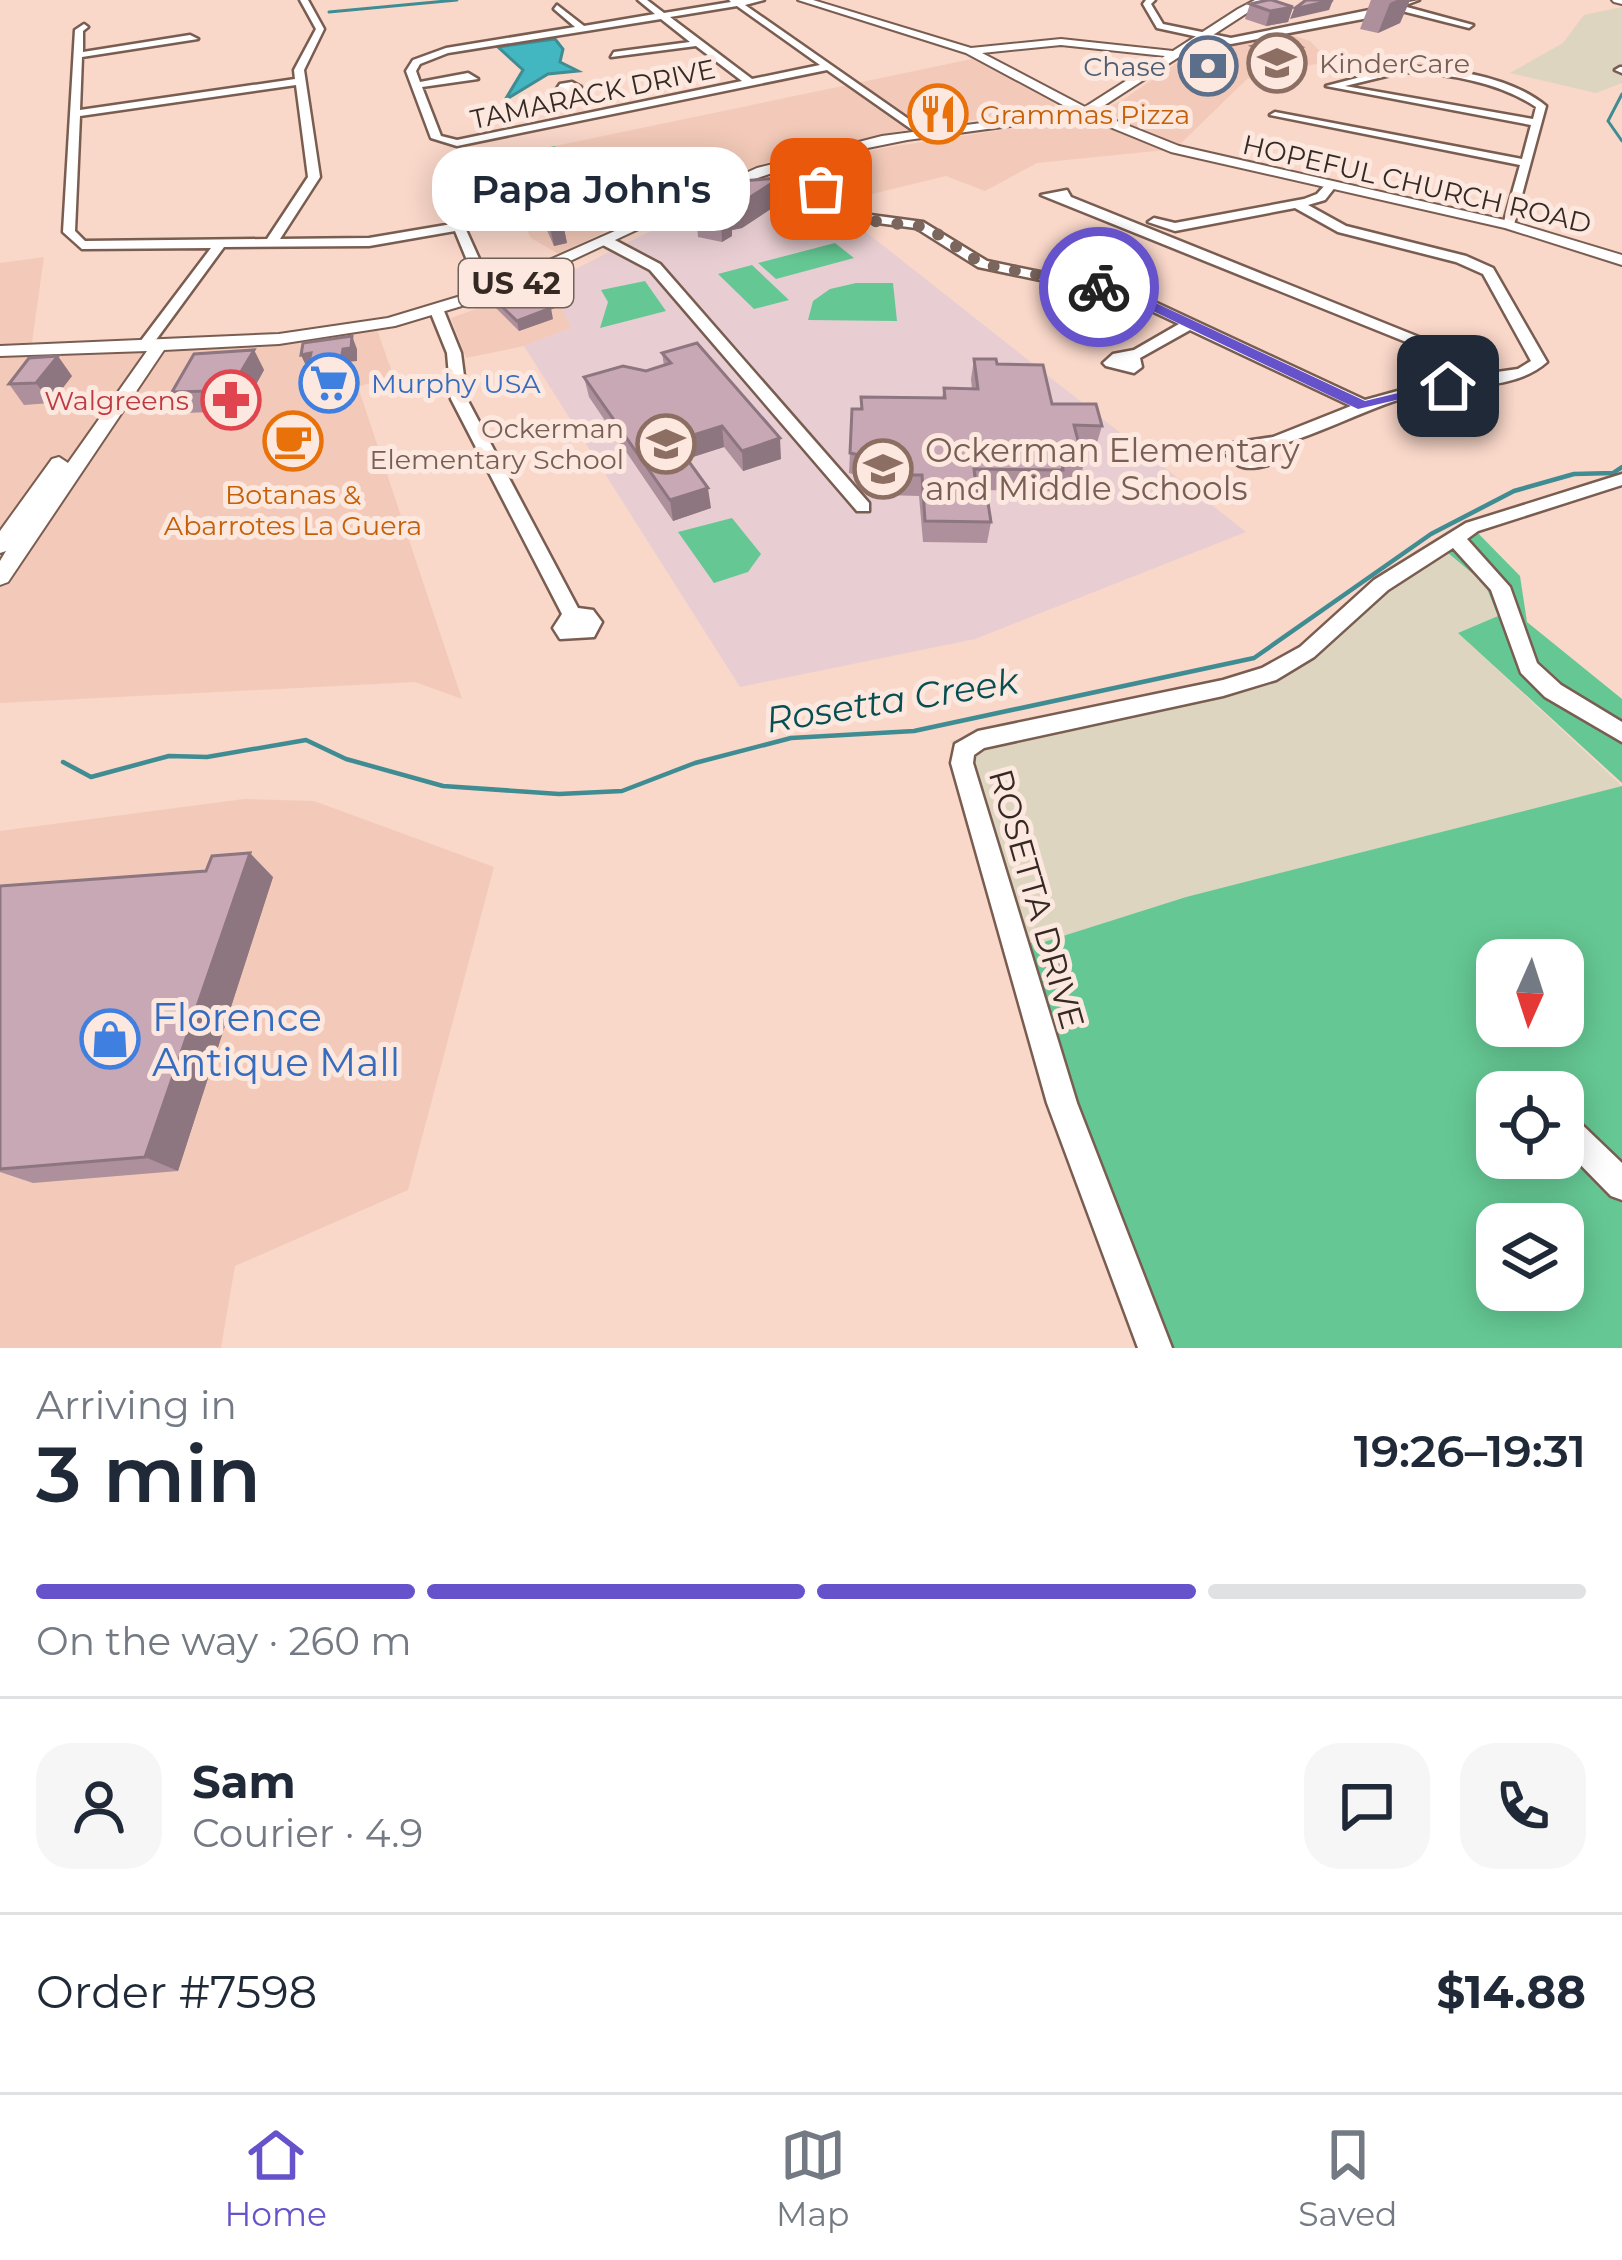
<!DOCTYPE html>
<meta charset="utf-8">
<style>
:root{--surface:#fff;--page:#f6f6f7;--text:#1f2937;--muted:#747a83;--line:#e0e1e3;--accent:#6652cb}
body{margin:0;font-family:Montserrat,sans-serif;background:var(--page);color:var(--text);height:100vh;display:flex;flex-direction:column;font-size:45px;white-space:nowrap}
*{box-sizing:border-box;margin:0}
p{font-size:39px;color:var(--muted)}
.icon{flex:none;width:66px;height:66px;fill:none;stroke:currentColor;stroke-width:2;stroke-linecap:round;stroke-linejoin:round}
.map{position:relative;height:1348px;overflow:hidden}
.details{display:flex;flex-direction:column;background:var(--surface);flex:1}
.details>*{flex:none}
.needle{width:78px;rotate:183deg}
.fabs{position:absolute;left:1476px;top:939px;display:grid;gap:24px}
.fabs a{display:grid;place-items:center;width:108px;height:108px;border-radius:24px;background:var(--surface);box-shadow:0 6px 30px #0003;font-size:60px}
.pin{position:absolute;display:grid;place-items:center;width:102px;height:102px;color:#fff;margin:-51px;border-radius:24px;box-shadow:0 6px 18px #0006}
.courier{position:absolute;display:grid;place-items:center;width:120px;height:120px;margin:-60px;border:9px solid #6652cb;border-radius:50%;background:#fff;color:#222;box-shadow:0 3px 15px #0007}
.bubble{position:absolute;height:84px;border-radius:36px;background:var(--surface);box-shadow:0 6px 30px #0003;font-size:39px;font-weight:600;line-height:84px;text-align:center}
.overview em{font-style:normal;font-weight:600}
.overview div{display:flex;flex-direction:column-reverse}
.overview{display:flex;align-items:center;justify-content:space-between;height:204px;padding:0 36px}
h1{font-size:78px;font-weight:600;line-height:90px}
.bar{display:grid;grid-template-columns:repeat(4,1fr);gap:18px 12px;align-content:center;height:144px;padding:0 36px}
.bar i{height:15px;border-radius:9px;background:var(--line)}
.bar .active{background:var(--accent)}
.bar p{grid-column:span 4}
.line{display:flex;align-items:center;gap:30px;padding:0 36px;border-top:3px solid var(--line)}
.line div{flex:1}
.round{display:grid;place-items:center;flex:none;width:126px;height:126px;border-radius:36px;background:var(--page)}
.menu{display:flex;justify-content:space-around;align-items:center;height:168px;border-top:3px solid var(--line);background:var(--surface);font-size:33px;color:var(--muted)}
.menu a{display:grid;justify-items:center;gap:6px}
.menu .active{color:var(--accent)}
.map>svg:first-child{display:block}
.built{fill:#f3cab9}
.industrial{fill:#ddd5c0}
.education{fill:#e8ced2}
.green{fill:#65c894;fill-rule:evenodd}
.water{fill:#43b7c1;stroke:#3f8c92;stroke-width:3}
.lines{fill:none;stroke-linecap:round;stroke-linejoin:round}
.stream-far1{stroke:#3f8c92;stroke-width:3}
.stream{stroke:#3f8c92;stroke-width:4.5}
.minor-casing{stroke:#7a5d51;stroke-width:5}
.major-casing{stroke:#7a5d51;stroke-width:4}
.minor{fill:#fff;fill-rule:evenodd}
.major{fill:#fff;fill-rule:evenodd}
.wall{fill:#ad909c}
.shaded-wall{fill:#8d767f}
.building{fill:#c9a8b5;stroke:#8d767f;stroke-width:3}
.route{fill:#6652cb}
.done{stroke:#7a665d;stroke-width:12;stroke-dasharray:0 21.6}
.labels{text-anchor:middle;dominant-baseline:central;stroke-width:10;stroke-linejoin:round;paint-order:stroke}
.far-education-label{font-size:27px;fill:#785e54;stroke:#fce8df;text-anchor:start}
.far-service-label{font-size:27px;fill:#4e5e75;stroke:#fce8df;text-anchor:end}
.far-street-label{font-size:27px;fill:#352923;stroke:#fce8df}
.far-food-label{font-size:27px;fill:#c56008;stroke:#fce8df;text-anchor:start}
.far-shop-label{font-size:27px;fill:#366cbe;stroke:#fce8df;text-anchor:start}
.far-health-label{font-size:27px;fill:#be3a42;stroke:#fce8df;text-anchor:end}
.shield{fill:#fce8df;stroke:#71625b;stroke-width:3}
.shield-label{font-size:30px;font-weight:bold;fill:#352923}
.education-label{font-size:33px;fill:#785e54;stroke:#fce8df;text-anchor:start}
.street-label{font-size:33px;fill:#352923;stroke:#fce8df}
.water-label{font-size:36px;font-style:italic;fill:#074e53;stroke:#fce8df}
.near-shop-label{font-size:39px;fill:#366cbe;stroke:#fce8df;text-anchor:start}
</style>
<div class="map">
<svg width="1622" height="1348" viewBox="0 0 1622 1348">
<rect width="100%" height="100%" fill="#f9d7c9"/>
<path class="built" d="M1283 32 1310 41 1330 61 1247 79 1175 149 1037 163 985 191 946 176 847 200 804 166 883 148 1081 118 1121 101 1209 41 1234 43Z
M972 59 1054 103 1055 108 900 131 788 155 699 186 559 254 531 238 519 216 552 205 528 181 569 160 555 146Z
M44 257 31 349 278 336 375 324 393 375 358 387 462 699 415 682 0 703V263Z
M550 282 572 328 524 346 466 358 451 318Z
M244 799 314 801 494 867 408 1190 235 1266 221 1348H0V831Z"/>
<path class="industrial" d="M1622 7V83L1596 93 1510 73 1563 43 1584 15Z
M1441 547 1485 584 1498 616 1459 634 1622 786 1186 897 1044 942 1016 944 962 753 950 741 1223 688 1269 674Z"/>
<path class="education" d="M787 171 833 206 1246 532 975 639 740 687 524 346 571 328 550 282 702 205Z"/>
<path class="green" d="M555 146 570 161 529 181 553 205 519 216 489 160Z
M835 243 854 258 776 279 758 263Z
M752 265 789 300 754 309 718 274Z
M645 281 666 311 600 328 608 302 601 290Z
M856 283H893L897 321 808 320 813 301 830 289Z
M732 518 761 554 748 572 714 583 678 532Z
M1472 527 1520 576 1527 622 1622 699V783L1458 633 1498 616 1485 584 1441 547Z
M1622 786V1348H1155L1016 944 1044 942 1186 897ZM1497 960H1563V1026H1497ZM1497 1092H1563V1158H1497ZM1497 1224H1563V1290H1497Z"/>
<path class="water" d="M555 39 563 49 560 62 578 71 548 74 505 100 523 70 498 47Z"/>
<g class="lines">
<path class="stream-far1" d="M329 12 457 0
M1622 94 1608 121 1622 141"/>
<path class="stream" d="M63 762 91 777 169 756 207 757 306 740 346 759 443 786 559 794 622 791 695 763 791 738 914 731 1254 658 1431 534 1514 491 1574 474 1613 473 1622 467"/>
<g class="minor-casing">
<path id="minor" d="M300 0H308L324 29 304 70 320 177 280 239 369 238 452 224 443 204 453 201 495 294 488 298 481 294 455 231 369 246 224 247 150 348H140V342L211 248 82 249 63 232 75 30 84 24 88 27 83 31V52L190 35 198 39 82 57 80 110 295 79 294 70 316 29ZM296 85 308 177 267 239 85 241 75 231 80 116Z
M638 0H647L664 13 731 2 729 0H764L745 5 930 134 921 136 827 70 457 146 431 138 406 71 413 60 446 48 575 27 554 9 557 5 584 26 655 14ZM737 6 820 65 752 79 670 17ZM661 19 690 42 614 52 611 57 696 46 742 81 457 140 441 136 422 87 478 79 468 73 420 82 416 71 420 64 448 53Z
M1146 0H1155L1151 4 1163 24 1231 38 1419 0 1403 6 1473 25 1469 28 1394 9 1363 19 1231 44 1157 28 1143 4Z
M1403 66C1448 68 1510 76 1546 106L1513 228 1503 225 1520 165 1270 115 1275 112 1522 159 1531 125 1326 86ZM1403 72C1446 73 1499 82 1536 107L1533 119 1345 86Z
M1620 67H1622V73L1615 70Z
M572 82 581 87V91L561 93 556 90 560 84Z
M781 160H789L863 214 923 222 987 261 1131 291 1365 400 1423 384 1473 376 1446 358 1041 195 1067 190 1071 197 1456 352 1490 373 1518 369 1531 361 1483 274 1456 262 1338 232 1295 208 1175 231 1148 222 1154 218 1175 223 1304 199 1317 194 1326 184H1334L1336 186 1325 200 1308 205 1346 226 1466 256 1493 268 1547 362C1516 390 1463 385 1423 393 1369 405 1321 436 1266 448L1270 461 1268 465C1250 470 1236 470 1225 453L1232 443 1273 437 1351 406 1190 330 1140 358 1142 367 1134 373 1106 366 1103 363 1113 354 1134 350 1179 324 1122 297 978 267 916 228 855 220 781 164Z
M601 238H611L660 264 869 503V511H857L650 270 601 244Z
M437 307 444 311 461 353 467 399 578 608 593 610 602 622 594 637 560 639 553 628 562 614 451 399 447 353 430 311Z
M1622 474V485L1478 531 1467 539 1510 587 1537 663 1561 685 1622 722V742L1545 697 1521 673 1491 590 1453 548 1388 590 1314 657 1276 680 1223 696 984 748 974 755 973 763 1077 1103 1172 1348H1138L1047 1103 951 763 955 744 978 731 1223 680 1262 668 1300 647 1374 580 1466 523Z
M1563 1111 1573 1116 1622 1163V1200L1611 1196 1563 1147Z"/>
</g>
<g class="major-casing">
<path id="major" d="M798 0H813L971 48 1061 39 1173 51 1238 9 1255 0H1267L1094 112 1179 146 1509 221 1622 255V265L1505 228 1171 152 1083 116 907 140 813 159 720 191 495 296 395 326 279 344 164 350 8 582 0 585V561L6 551 0 553V531L52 459 59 457 68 463 147 351 0 356V346L279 334 388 318 484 289 757 168 882 136 1074 111 966 53ZM1061 45 1165 56 1085 107 982 53Z
M1612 0H1622V4L1614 2Z"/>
</g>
<use href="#minor" class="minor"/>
<use href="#major" class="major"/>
</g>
<path class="wall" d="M1371 0H1410L1400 23 1378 33 1360 29Z
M1250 4 1293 7 1288 22 1266 26 1245 19Z
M1253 46 1294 63 1267 69 1248 62Z
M780 203 742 228 732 230V236L722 242 698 237 696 212Z
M542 209 563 224 567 243 554 246 546 228Z
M493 298 553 319 519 331 496 308Z
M254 350 264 370 242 410 216 417 213 412 184 413 172 392Z
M662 353 781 459 743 471 724 447 687 459 711 508 673 521 589 397 584 377 646 371 664 366Z
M974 359 997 364 1052 404 1102 426 1096 446H1079L1084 464 1078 484H1060L1058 491 977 490 978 502 991 522 987 543 923 542 919 496 884 495V483H868V478L849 473 852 409 942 398 944 388 972 389 971 379Z
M72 376 51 403 24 405 9 384Z
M273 877 178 1171 33 1183 0 1172V886Z"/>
<path class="shaded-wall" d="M1333 0 1329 10 1290 19 1294 9Z
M1397 0H1410L1400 23 1378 33 1390 3Z
M1293 7 1288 22 1266 26 1270 11Z
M1300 47 1294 63 1267 69 1272 53Z
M780 178V203L742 228 732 230V236L722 242 721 217 729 205Z
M563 224 567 243 554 246 550 227Z
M551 308 553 319 519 331 517 321Z
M352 336 357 349V361L348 362 344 390 311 394 305 381 343 349Z
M254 350 264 370 242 410 216 417 205 396Z
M311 353 307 368 301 355Z
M58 356 72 376 51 403 36 383Z
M722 426 724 447 677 462 674 441Z
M780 438 781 459 743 471 742 451Z
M708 488 711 508 673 521 670 500Z
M250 853 273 877 178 1171 145 1157Z"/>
<path class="building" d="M1268 0H1272L1293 7 1270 11 1250 4Z
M1306 0H1333L1294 9Z
M1280 40 1300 47 1272 53 1253 46Z
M780 178 741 203 729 205 731 211 721 217 696 212 740 181Z
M554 204 563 224 550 227 542 209Z
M520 289 551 308 517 321 493 298Z
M352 336 351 348 343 349 338 377 305 381 311 353 301 355 303 343Z
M697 343 780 438 742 451 722 426 674 441 708 488 670 500 584 377 623 366 646 371 671 363 662 353Z
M254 350 230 390 205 396 208 391 172 392 194 354Z
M58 356 36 383 9 384 29 358Z
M974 359H996L997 364 1043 365 1052 404H1096L1102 426 1074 425 1084 464 1062 463 1063 470 974 469 978 502 988 503 991 522 925 521 922 475H886L885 462H869V457L850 453 852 409H862L861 397 945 398 944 388 978 389Z
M250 853 145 1157 0 1169V886L206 871 212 856Z"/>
<path class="route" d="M1095 284 1143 297 1365 401 1448 381 1455 386 1358 409 1134 302 1095 289Z"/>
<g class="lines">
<path class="done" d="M821 189 865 220 927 227 982 264 1099 287"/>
</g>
<defs>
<g id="school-ring" transform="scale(3)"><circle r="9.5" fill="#fce8df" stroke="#8d6e63" stroke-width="1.5"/><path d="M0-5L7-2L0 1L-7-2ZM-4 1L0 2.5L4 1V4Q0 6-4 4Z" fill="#8d6e63"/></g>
<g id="bank-ring" transform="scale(3)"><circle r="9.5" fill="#fce8df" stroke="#5c6f8a" stroke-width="1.5"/><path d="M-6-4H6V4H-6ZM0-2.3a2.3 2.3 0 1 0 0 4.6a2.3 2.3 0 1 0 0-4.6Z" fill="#5c6f8a"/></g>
<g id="restaurant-ring" transform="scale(3)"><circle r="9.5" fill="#fce8df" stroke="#e8710a" stroke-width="1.5"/><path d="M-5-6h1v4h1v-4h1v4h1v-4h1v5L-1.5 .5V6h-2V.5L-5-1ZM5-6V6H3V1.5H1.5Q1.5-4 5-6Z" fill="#e8710a"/></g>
<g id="supermarket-ring" transform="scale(3)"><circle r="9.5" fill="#fce8df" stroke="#3f7fe0" stroke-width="1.5"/><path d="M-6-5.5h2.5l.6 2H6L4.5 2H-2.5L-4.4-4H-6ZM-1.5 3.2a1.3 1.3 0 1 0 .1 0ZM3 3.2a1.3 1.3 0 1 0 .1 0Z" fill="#3f7fe0"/></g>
<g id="pharmacy-ring" transform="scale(3)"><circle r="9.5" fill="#fce8df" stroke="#e0444e" stroke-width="1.5"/><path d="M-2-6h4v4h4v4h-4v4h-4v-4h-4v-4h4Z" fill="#e0444e"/></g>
<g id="cafe-ring" transform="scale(3)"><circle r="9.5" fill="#fce8df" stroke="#e8710a" stroke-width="1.5"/><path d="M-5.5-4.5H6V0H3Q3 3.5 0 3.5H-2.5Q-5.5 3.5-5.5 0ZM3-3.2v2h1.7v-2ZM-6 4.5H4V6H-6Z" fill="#e8710a"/></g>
<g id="shop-ring" transform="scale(3)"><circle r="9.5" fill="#fce8df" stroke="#3f7fe0" stroke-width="1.5"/><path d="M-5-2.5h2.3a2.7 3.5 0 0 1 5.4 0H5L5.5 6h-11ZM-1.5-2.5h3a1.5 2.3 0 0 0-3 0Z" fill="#3f7fe0"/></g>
</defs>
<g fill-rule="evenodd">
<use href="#school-ring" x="1277" y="63"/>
<use href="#bank-ring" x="1208" y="66"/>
<use href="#restaurant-ring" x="938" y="114"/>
<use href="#supermarket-ring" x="329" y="383"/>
<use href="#pharmacy-ring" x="231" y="400"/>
<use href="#cafe-ring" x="293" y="441"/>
<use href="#school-ring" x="666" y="444"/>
<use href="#school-ring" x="883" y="469"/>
<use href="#shop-ring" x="110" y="1039"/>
</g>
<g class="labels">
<g class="far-education-label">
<text x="1319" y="63">KinderCare</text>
<text x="624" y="428" text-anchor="end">Ockerman<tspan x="624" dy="31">Elementary School</tspan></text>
</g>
<g class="far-service-label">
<text x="1166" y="66">Chase</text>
</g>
<g class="far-street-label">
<text transform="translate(593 94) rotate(-12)">TAMARACK DRIVE</text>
<text transform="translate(1417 184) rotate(13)">HOPEFUL CHURCH ROAD</text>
</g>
<g class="far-food-label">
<text x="980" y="114">Grammas Pizza</text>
<text x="293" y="494" text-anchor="middle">Botanas &amp;<tspan x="293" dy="31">Abarrotes La Guera</tspan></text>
</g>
<g class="far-shop-label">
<text x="371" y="383">Murphy USA</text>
</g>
<g class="far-health-label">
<text x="189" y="400">Walgreens</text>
</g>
<rect class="shield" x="459" y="259" width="114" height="48" rx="9"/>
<g class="shield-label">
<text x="516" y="283">US 42</text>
</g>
<g class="education-label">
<text x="925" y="450">Ockerman Elementary<tspan x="925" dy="38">and Middle Schools</tspan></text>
</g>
<g class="street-label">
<text transform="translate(1037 899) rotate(74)">ROSETTA DRIVE</text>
</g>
<g class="water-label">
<text transform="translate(892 700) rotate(-9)">Rosetta Creek</text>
</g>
<g class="near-shop-label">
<text x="152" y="1017">Florence<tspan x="152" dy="45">Antique Mall</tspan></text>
</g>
</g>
</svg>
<div class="fabs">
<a><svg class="needle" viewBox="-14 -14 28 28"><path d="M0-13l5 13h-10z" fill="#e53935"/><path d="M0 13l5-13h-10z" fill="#747a83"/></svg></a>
<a><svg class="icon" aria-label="locate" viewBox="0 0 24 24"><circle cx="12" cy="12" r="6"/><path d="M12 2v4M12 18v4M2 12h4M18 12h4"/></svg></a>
<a><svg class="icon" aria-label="layers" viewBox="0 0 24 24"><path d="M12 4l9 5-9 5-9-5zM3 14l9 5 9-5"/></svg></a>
</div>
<div class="pin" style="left:821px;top:189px;background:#ea580c"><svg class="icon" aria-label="bag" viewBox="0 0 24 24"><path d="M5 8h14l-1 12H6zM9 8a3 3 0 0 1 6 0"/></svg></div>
<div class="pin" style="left:1448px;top:386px;background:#1f2937"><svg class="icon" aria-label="home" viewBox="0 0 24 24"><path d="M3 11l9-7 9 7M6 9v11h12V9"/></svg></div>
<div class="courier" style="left:1099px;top:287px"><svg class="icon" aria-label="bike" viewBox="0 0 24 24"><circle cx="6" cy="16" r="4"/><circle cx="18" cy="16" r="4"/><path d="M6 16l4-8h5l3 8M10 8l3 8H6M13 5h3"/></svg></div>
<div class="bubble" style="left:432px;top:147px;width:318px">Papa John's</div>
</div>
<section class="details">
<div class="overview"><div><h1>3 min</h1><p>Arriving in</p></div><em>19:26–19:31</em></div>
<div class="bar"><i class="active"></i><i class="active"></i><i class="active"></i><i></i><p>On the way · 260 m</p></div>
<div class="line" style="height:216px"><a class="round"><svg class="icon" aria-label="person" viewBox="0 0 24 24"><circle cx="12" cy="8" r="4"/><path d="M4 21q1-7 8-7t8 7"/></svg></a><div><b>Sam</b><p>Courier · 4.9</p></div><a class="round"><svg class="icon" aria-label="chat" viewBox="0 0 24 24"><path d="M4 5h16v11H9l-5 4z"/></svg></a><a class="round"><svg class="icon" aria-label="phone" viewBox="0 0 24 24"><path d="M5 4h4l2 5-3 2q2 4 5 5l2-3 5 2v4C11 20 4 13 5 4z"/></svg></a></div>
<div class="line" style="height:156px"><div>Order #7598</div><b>$14.88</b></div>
</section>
<nav class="menu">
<a class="active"><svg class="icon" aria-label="home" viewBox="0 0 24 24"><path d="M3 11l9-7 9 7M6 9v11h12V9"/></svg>Home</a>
<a><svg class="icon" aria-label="map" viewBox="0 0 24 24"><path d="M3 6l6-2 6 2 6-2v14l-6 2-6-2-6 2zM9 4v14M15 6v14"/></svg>Map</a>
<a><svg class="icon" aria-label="saved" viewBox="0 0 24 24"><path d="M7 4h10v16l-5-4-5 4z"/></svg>Saved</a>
</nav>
